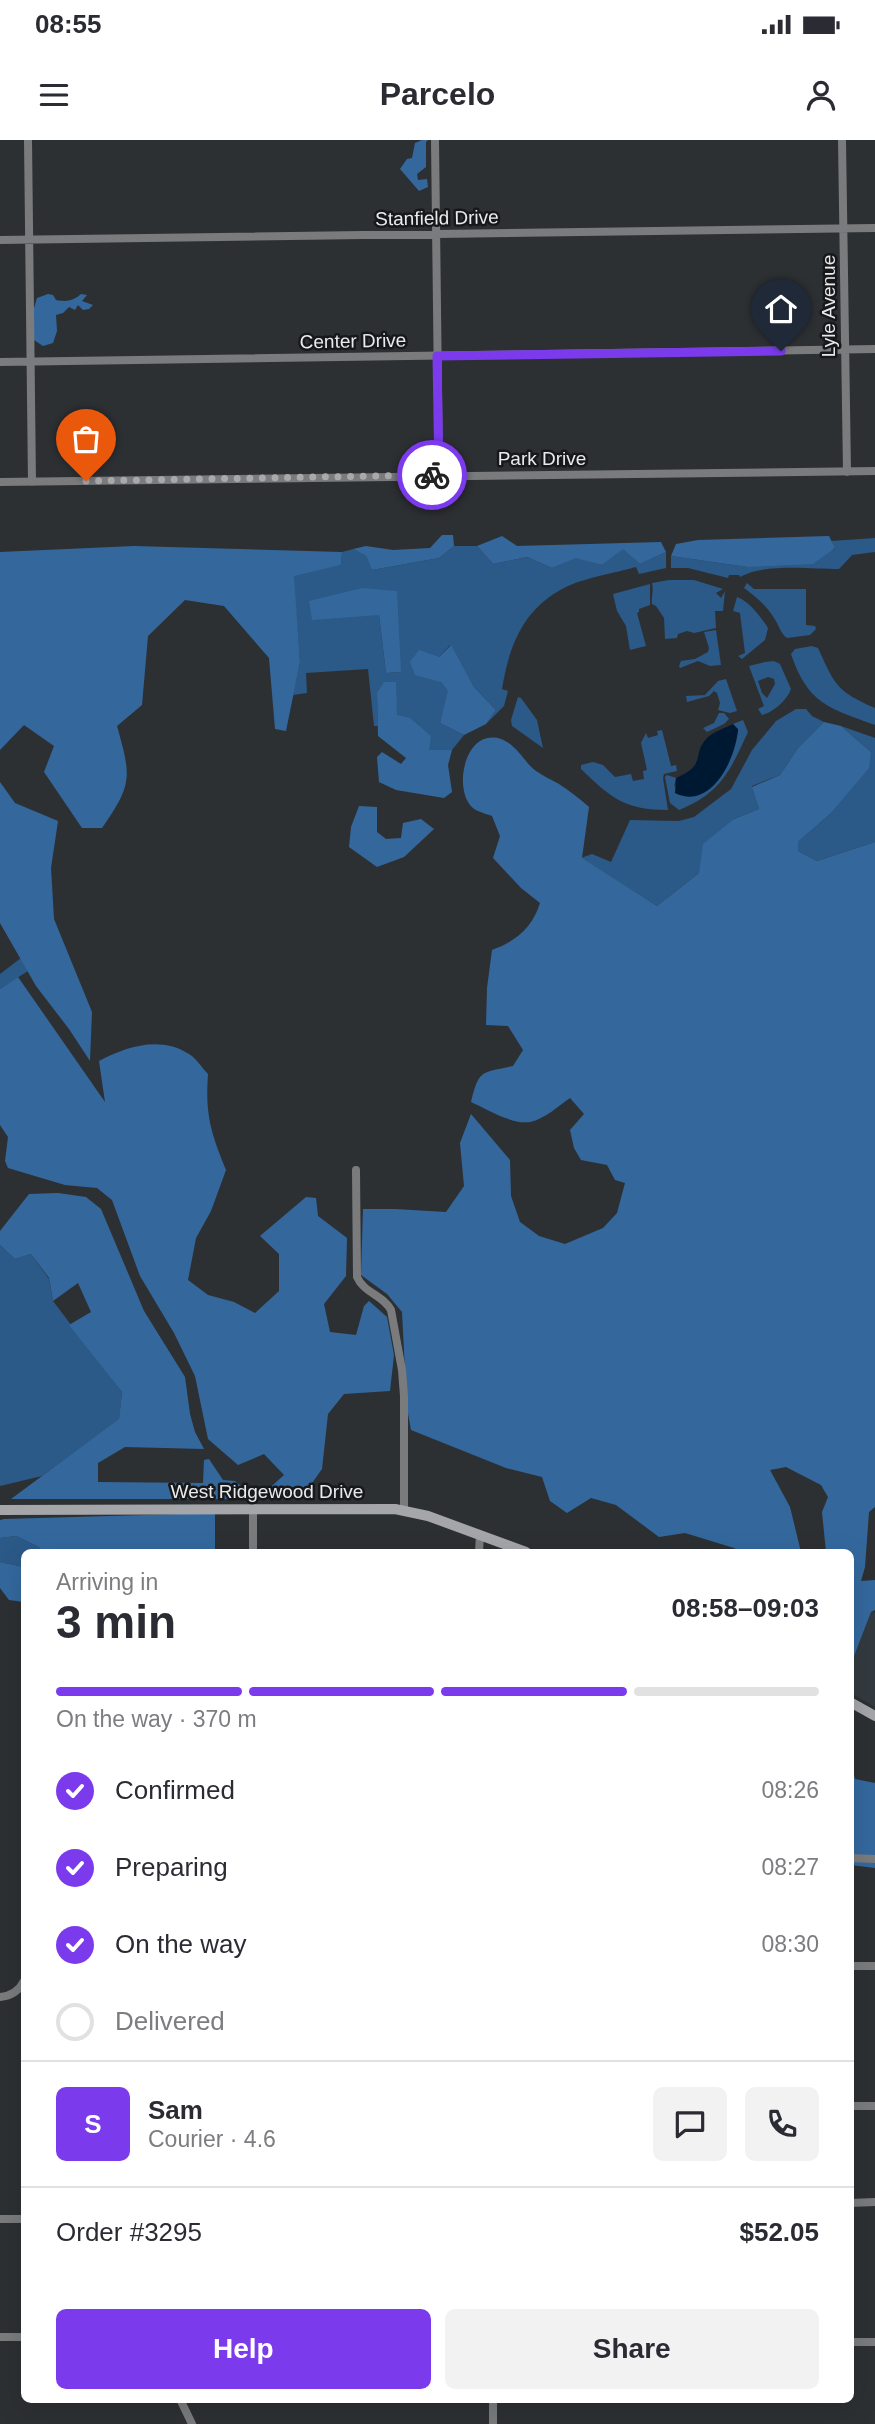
<!DOCTYPE html>
<meta charset="utf-8">
<style>
:root{--surface:#fff;--page:#f2f2f3;--text:#2b2b33;--muted:#7c7c81;--line:#e1e1e2;--accent:#7c3aed}
body{margin:0;font-family:Arial,sans-serif;background:var(--page);color:var(--text);height:100vh;display:flex;flex-direction:column;font-size:26px;white-space:nowrap}
*{box-sizing:border-box;margin:0}
p{font-size:23px;color:var(--muted)}
.icon{flex:none;width:38px;height:38px;fill:none;stroke:currentColor;stroke-width:2;stroke-linecap:round;stroke-linejoin:round}
.map{position:relative;flex:1;overflow:hidden}
.sheet{position:absolute;left:21px;top:1409px;width:833px;height:854px;display:flex;flex-direction:column;background:var(--surface);border-radius:10px;box-shadow:0 7px 28px #0002}
.sheet>*{flex:none}
.pin{position:absolute;display:grid;place-items:center;width:60px;height:60px;color:#fff;margin:-72px -30px;border-radius:50% 50% 50% 0;rotate:-45deg;box-shadow:0 0 7px #0007}
.pin .icon{rotate:45deg}
.courier{position:absolute;display:grid;place-items:center;width:70px;height:70px;margin:-35px;border:5px solid #7c3aed;border-radius:50%;background:#fff;color:#222;box-shadow:0 2px 9px #0007}
.overview em{font-style:normal;font-weight:600}
.overview div{display:flex;flex-direction:column-reverse}
.overview{display:flex;align-items:center;justify-content:space-between;height:119px;padding:0 35px}
h1{font-size:46px;font-weight:600;line-height:52px}
.bar{display:grid;grid-template-columns:repeat(4,1fr);gap:10px 7px;align-content:center;height:84px;padding:0 35px}
.bar i{height:9px;border-radius:5px;background:var(--line)}
.bar .selected{background:var(--accent)}
.bar p{grid-column:span 4}
.line{display:flex;align-items:center;gap:18px;padding:0 35px;border-top:2px solid var(--line)}
.line div{flex:1}
.round{display:grid;place-items:center;flex:none;width:74px;height:74px;border-radius:10px;background:var(--page)}
ol{padding:0 35px;list-style:none}
li{display:flex;align-items:center;gap:21px;height:77px}
li p{margin-inline-start:auto}
li .icon{padding:7px;border-radius:50%;background:var(--accent);color:#fff;stroke-width:4}
li:last-child{color:var(--muted)}
li i{width:38px;height:38px;border:4px solid var(--line);border-radius:50%}
.cta{display:flex;gap:14px;margin-top:auto;padding:14px 35px}
.cta a{flex:1;height:80px;border-radius:10px;background:var(--accent);color:#fff;font-size:28px;font-weight:600;line-height:80px;text-align:center}
.cta a+a{background:var(--page);color:var(--text)}
.status{display:flex;justify-content:space-between;align-items:center;height:49px;padding:0 35px;background:var(--surface);direction:ltr}
.status svg{height:19px;fill:currentColor}
header{display:flex;justify-content:space-between;align-items:center;height:91px;padding:0 35px;background:var(--surface);font-size:32px;font-weight:600}
.map>svg:first-child{display:block}
.built{fill:#323a40}
.green{fill:#2b5988;fill-rule:evenodd}
.forest{fill:#34689d}
.water{fill:#001933}
.lines{fill:none;stroke-linecap:round;stroke-linejoin:round}
.street{stroke:#7a7b7d;stroke-width:8}
.secondary{stroke:#a4a6a9;stroke-width:10}
.done{stroke:#a7a9ab;stroke-width:7;stroke-dasharray:0 12.6}
.route{stroke:#7c3aed;stroke-width:9}
.labels{text-anchor:middle;dominant-baseline:central;stroke-width:5;stroke-linejoin:round;paint-order:stroke}
.street-label{font-size:19px;fill:#e8eaec;stroke:#161819}
</style>
<div class="status"><b>08:55</b><svg viewBox="0 0 49 12"><path d="M0 12V9h3v3zM5 12V6h3v6zM10 12V3h3v9zM15 12V0h3v12zM26 1h20v11H26zM47 4h2v5h-2z"/></svg></div>
<header><svg class="icon" aria-label="menu" viewBox="0 0 24 24"><path d="M4 6h16M4 12h16M4 18h16"/></svg>Parcelo<svg class="icon" aria-label="person" viewBox="0 0 24 24"><circle cx="12" cy="8" r="4"/><path d="M4 21q1-7 8-7t8 7"/></svg></header>
<div class="map">
<svg width="875" height="2284" viewBox="0 0 875 2284">
<rect width="100%" height="100%" fill="#2d3033"/>
<path class="built" d="M871 1472 875 1473V1567L851 1553V1524Z"/>
<path class="green" d="M875 398V412L852 415 839 429C810 429 765 423 740 437L739 435H729L728 438 688 428H671V416L748 427 835 409 831 401Z
M454 406H477L493 424 527 417 552 428 576 417 602 425 623 408 640 424 666 412V428L639 434 636 427C615 433 583 438 564 448 523 469 509 506 502 549L508 551 504 566 486 584 496 570 474 547 450 505 439 517 441 542 449 551 440 583 464 595 452 610H428L377 553 378 586H374L368 529 306 533 307 553 293 555 300 522 293 435 341 425 342 412 353 409 366 416 372 430 439 418ZM379 475 401 532 386 533Z
M669 440H694L723 449 716 453 721 458 725 451 723 471H715L716 488 694 493 687 491 678 494 677 498 665 499 664 478 656 466 652 464C651 456 654 452 652 443Z
M747 443 754 449H806V485L815 486 816 489 810 495 787 498C780 493 779 485 774 478 767 466 755 456 744 448Z
M650 444V465L639 469V472L637 473 646 506 630 510 626 486 617 471 613 454Z
M737 457C750 462 760 476 768 488L765 500 742 519 738 516 745 513 740 473 733 471Z
M716 490 721 525 710 526 698 521 680 528 679 526 681 521 695 519 708 512 709 508 704 492Z
M812 506 818 508C835 545 836 551 875 568V585C829 568 808 564 791 514L795 509Z
M765 522 774 521 780 524 791 549C787 560 774 572 762 575L758 569 764 566 749 526ZM768 537 774 539 775 544 767 558 762 553 758 541Z
M726 539 737 571 730 573 718 570 720 563 717 553 714 551 709 556 687 562 686 556 705 555 718 541Z
M518 557 521 558 537 580 543 608 512 586 511 580Z
M796 569H806L812 576 824 582 798 608 780 635 752 646 759 669 734 679 699 733 657 766 581 718 592 714 611 722 630 680 679 681 694 677 731 649 752 610 776 581Z
M719 573H724L729 579 724 584 707 592 703 588 714 583Z
M743 580 748 592C730 631 721 653 679 670L670 663 665 637 667 635 676 638 674 647 737 596 738 590 733 584Z
M841 586 875 598V702L817 721 798 711V702L830 674 871 612Z
M662 590 671 626 676 625 677 631 664 634 663 638 668 670C625 670 611 658 581 629V625L593 622 603 625 615 637 631 634 633 641 644 639 643 631 647 630 641 603 646 593 648 598 658 595 657 591Z
M21 818 28 831 0 849V834Z
M0 1105 15 1119 31 1114 49 1139 53 1161 122 1252 119 1280 42 1336 0 1346Z
M16 1396 39 1407 41 1412H24V1427L0 1422V1398Z"/>
<path class="forest" d="M422 0H428L426 2V27L417 34 418 40 427 39 428 47 419 51 400 29 407 19 412 18 415 3Z
M48 154 53 155 56 160C67 162 73 161 81 154L87 155 82 161 93 165 89 169 83 170 78 165 75 170 69 167 63 173 56 175 57 191 53 203 43 206 34 200V168L37 158Z
M442 395H453L454 406 439 418 372 430 366 416 353 409 366 406 393 410 430 408Z
M502 396 517 406 661 402 666 412 640 424 623 409 602 425 576 418 552 428 527 417 493 424 477 406Z
M829 396 835 408 813 424 748 427 671 416 676 404 698 400Z
M134 406 342 412 341 425 294 436 300 522 286 591 275 589 269 518 224 466 185 460 148 496 142 565 117 586C131 636 133 644 102 688H82L44 632 54 606 24 585 0 610V412Z
M362 448 397 451 401 532 386 533 379 475 312 480 309 461Z
M451 505 474 547 496 570 486 584 464 595 440 583 448 551 441 542 415 535 410 522 419 510 439 517Z
M384 542H396L397 575 410 578 431 596 429 610H452L448 625 452 652 444 658 396 650 379 642 377 617 382 612 401 624 406 618 378 596 377 553Z
M824 582 841 586 871 612 869 628 830 674 798 702V711L817 721 875 702V1367L869 1372 865 1427 861 1441 875 1440V1470L871 1472 851 1524 850 1412H826L822 1372 828 1357 821 1345 786 1327 770 1330 790 1367 801 1412H740L734 1408 685 1393 659 1397 616 1365 591 1358 567 1373 550 1361 542 1337 506 1328 411 1290 407 1268 402 1172 387 1154 361 1135 363 1069H395L446 1072 464 1046 460 1003 471 974 510 1020 511 1056 520 1082 539 1096 565 1104 603 1088 617 1073 625 1043 615 1040 607 1025 581 1020 574 1008 570 990 584 974 570 958C558 966 545 979 530 982 512 985 487 969 471 962 479 929 481 933 513 926L523 910 508 886 486 885 487 848 492 810C515 802 533 787 540 763L521 748 493 718 500 696 492 676C487 674 478 672 473 668 452 650 465 587 501 599 517 605 523 621 536 631 543 636 552 640 559 644 570 651 580 659 589 667L582 718 657 766 699 733 703 704 734 679 759 669 752 647 780 635 798 608Z
M0 642 15 663 58 681 51 728 54 779 92 872 90 921 69 889 36 846 0 783Z
M359 666 377 667V692L386 699 401 698 403 683 421 679 434 689 404 717 377 727 349 707 351 687Z
M18 837 105 962 99 921C125 907 160 895 189 914 196 918 202 928 208 934 205 975 211 993 226 1030L211 1071 196 1098 188 1140 208 1155 234 1162 255 1173 279 1151V1114L260 1096 306 1057 316 1058 318 1076 347 1098 346 1136 324 1164 330 1192 356 1195 364 1166 369 1161 387 1177 394 1215 390 1251 344 1254 328 1274 322 1329 305 1353H264L284 1335 264 1314 238 1325 208 1299 195 1236 174 1193 140 1136 112 1060 97 1048 65 1045 8 1028 5 1021 8 997 0 985V849Z
M58 1053 86 1057 101 1069 144 1171 185 1237 190 1274 195 1292 204 1309 125 1307 98 1323V1342L203 1343 204 1320 209 1319 223 1340 235 1341 247 1351 246 1359H11L119 1279 122 1252 69 1185 91 1172 78 1143 53 1161 49 1138 31 1114 15 1119 0 1105V1091L29 1054Z
M215 1373V1412H41L39 1407 16 1396 0 1398V1380L4 1379Z
M0 1422 24 1427V1462L9 1460 0 1448Z
M850 1618 855 1639 875 1643V1728L851 1725Z"/>
<path class="water" d="M733 584 738 589C736 619 711 671 675 653L676 638C708 624 691 615 707 598 713 592 725 588 733 584Z"/>
<g class="lines">
<path class="street" d="M28 0 32 342
M435 0 439 335
M842 0 847 332
M0 100 875 88
M0 222 875 209
M0 342 875 331
M356 1030 357 1137C364 1153 383 1155 391 1170L402 1230 404 1256V1370
M253 1368V1412
M479 1412 480 1395
M850 1718 875 1719
M850 1826H875
M0 1857C11 1856 19 1851 24 1841
M850 1966H875
M850 2063 875 2062
M0 2079H24
M0 2197H24
M850 2202H875
M180 2259 192 2284
M493 2259V2284"/>
<path class="secondary" d="M0 1370 395 1369 428 1376 526 1412
M850 1562 875 1576"/>
</g>
<g class="lines">
<path class="done" d="M86 341 432 335"/>
<path class="route" d="M432 335H439L437 216 781 211"/>
</g>
<g class="labels">
<g class="street-label">
<text transform="translate(437 78) rotate(-1)">Stanfield Drive</text>
<text transform="translate(828 166) rotate(-90)">Lyle Avenue</text>
<text transform="translate(353 201) rotate(-1)">Center Drive</text>
<text x="542" y="318">Park Drive</text>
<text x="267" y="1351">West Ridgewood Drive</text>
</g>
</g>
</svg>
<div class="pin" style="left:86px;top:341px;background:#ea580c"><svg class="icon" aria-label="bag" viewBox="0 0 24 24"><path d="M5 8h14l-1 12H6zM9 8a3 3 0 0 1 6 0"/></svg></div>
<div class="pin" style="left:781px;top:211px;background:#1f2937"><svg class="icon" aria-label="home" viewBox="0 0 24 24"><path d="M3 11l9-7 9 7M6 9v11h12V9"/></svg></div>
<div class="courier" style="left:432px;top:335px"><svg class="icon" aria-label="bike" viewBox="0 0 24 24"><circle cx="6" cy="16" r="4"/><circle cx="18" cy="16" r="4"/><path d="M6 16l4-8h5l3 8M10 8l3 8H6M13 5h3"/></svg></div>
<section class="sheet">
<div class="overview"><div><h1>3 min</h1><p>Arriving in</p></div><em>08:58–09:03</em></div>
<div class="bar"><i class="selected"></i><i class="selected"></i><i class="selected"></i><i></i><p>On the way · 370 m</p></div>
<ol>
<li><svg class="icon" aria-label="check" viewBox="0 0 24 24"><path d="M5 12l5 5 9-10"/></svg>Confirmed<p>08:26</p></li>
<li><svg class="icon" aria-label="check" viewBox="0 0 24 24"><path d="M5 12l5 5 9-10"/></svg>Preparing<p>08:27</p></li>
<li><svg class="icon" aria-label="check" viewBox="0 0 24 24"><path d="M5 12l5 5 9-10"/></svg>On the way<p>08:30</p></li>
<li><i></i>Delivered</li>
</ol>
<div class="line" style="height:126px"><b class="round" style="background:var(--accent);color:#fff">S</b><div><b>Sam</b><p>Courier · 4.6</p></div><a class="round"><svg class="icon" aria-label="chat" viewBox="0 0 24 24"><path d="M4 5h16v11H9l-5 4z"/></svg></a><a class="round"><svg class="icon" aria-label="phone" viewBox="0 0 24 24"><path d="M5 4h4l2 5-3 2q2 4 5 5l2-3 5 2v4C11 20 4 13 5 4z"/></svg></a></div>
<div class="line" style="height:91px"><div>Order #3295</div><b>$52.05</b></div>
<div class="cta"><a>Help</a><a>Share</a></div>
</section>
</div>
